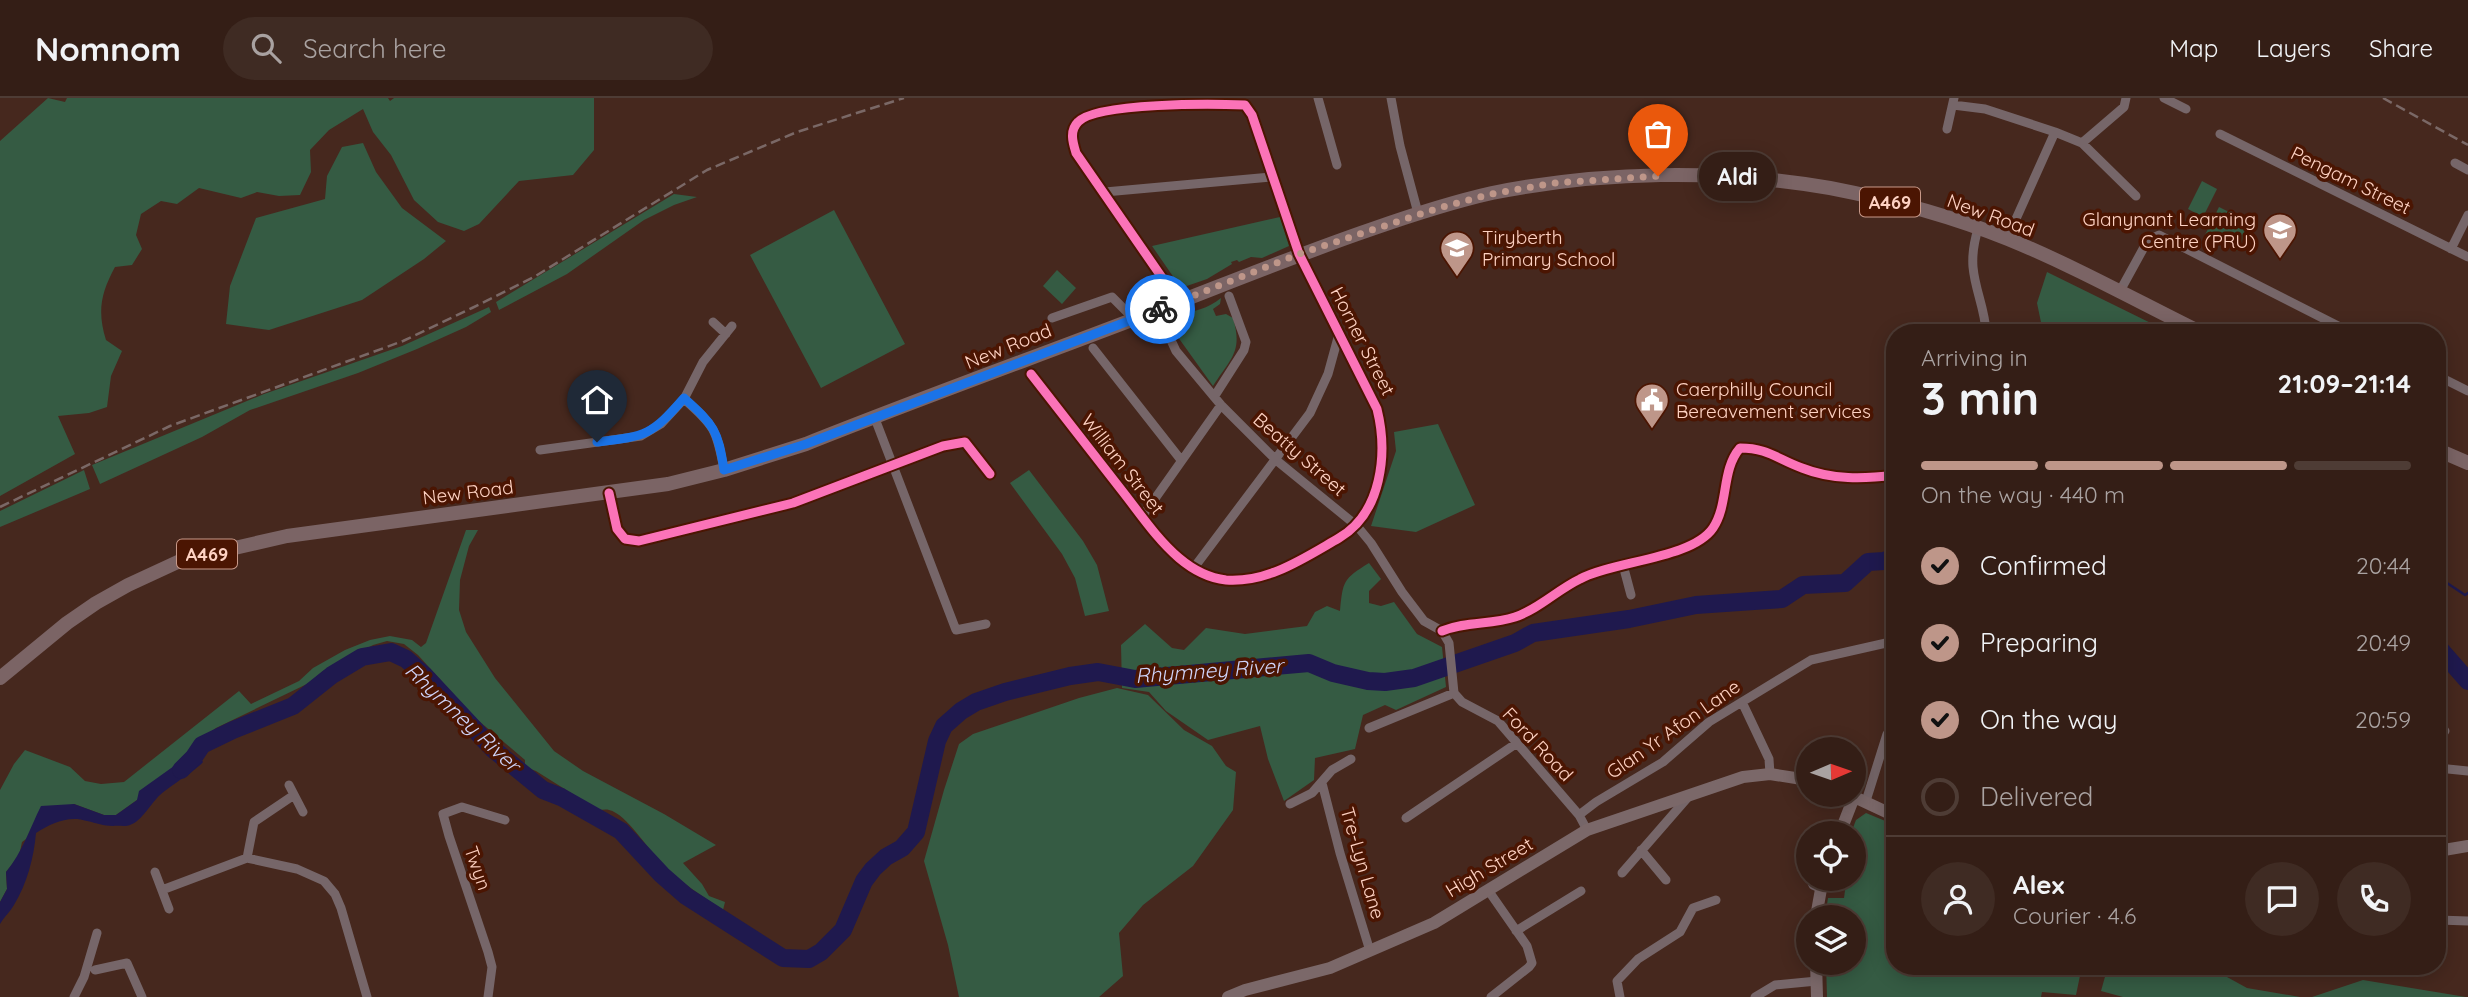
<!DOCTYPE html>
<meta charset="utf-8">
<style>
:root{--surface:#341e16;--page:#3f2b23;--text:#f1f3f6;--muted:#a9a2a1;--line:#4e3c35;--accent:#be9689}
body{margin:0;font-family:Quicksand,sans-serif;background:var(--page);color:var(--text);height:100vh;display:flex;flex-direction:column;font-size:26px;white-space:nowrap}
*{box-sizing:border-box;margin:0}
p{font-size:23px;color:var(--muted)}
.icon{flex:none;width:38px;height:38px;fill:none;stroke:currentColor;stroke-width:2;stroke-linecap:round;stroke-linejoin:round}
.map{position:relative;flex:1;overflow:hidden}
.sheet{position:absolute;left:1886px;top:226px;width:560px;height:651px;display:flex;flex-direction:column;background:var(--surface);border-radius:28px;box-shadow:0 4px 18px #0003,0 0 0 2px var(--line)}
.sheet>*{flex:none}
.needle{width:46px;rotate:88deg}
.tools{position:absolute;left:1796px;top:639px;display:grid;gap:14px}
.tools a{display:grid;place-items:center;width:70px;height:70px;border-radius:50%;background:var(--surface);box-shadow:0 4px 18px #0003,0 0 0 2px var(--line);font-size:35px}
.pin{position:absolute;display:grid;place-items:center;width:60px;height:60px;color:#fff;margin:-72px -30px;border-radius:50% 50% 50% 0;rotate:-45deg;box-shadow:0 0 7px #0007}
.pin .icon{rotate:45deg}
.courier{position:absolute;display:grid;place-items:center;width:70px;height:70px;margin:-35px;border:5px solid #1a73e8;border-radius:50%;background:#fff;color:#222;box-shadow:0 2px 9px #0007}
.bubble{position:absolute;height:49px;border-radius:24px;background:var(--surface);box-shadow:0 4px 18px #0003,0 0 0 2px var(--line);font-size:23px;font-weight:800;line-height:49px;text-align:center}
.overview em{font-style:normal;font-weight:800}
.overview div{display:flex;flex-direction:column-reverse}
.overview{display:flex;align-items:center;justify-content:space-between;height:119px;padding:0 35px}
h1{font-size:46px;font-weight:800;line-height:52px}
.bar{display:grid;grid-template-columns:repeat(4,1fr);gap:10px 7px;align-content:center;height:84px;padding:0 35px}
.bar i{height:9px;border-radius:5px;background:var(--line)}
.bar .on{background:var(--accent)}
.bar p{grid-column:span 4}
.line{display:flex;align-items:center;gap:18px;padding:0 35px;border-top:2px solid var(--line)}
.line div{flex:1}
.round{display:grid;place-items:center;flex:none;width:74px;height:74px;border-radius:37px;background:var(--page)}
ol{padding:0 35px;list-style:none}
li{display:flex;align-items:center;gap:21px;height:77px}
li p{margin-inline-start:auto}
li .icon{padding:7px;border-radius:50%;background:var(--accent);color:#111;stroke-width:4}
li:last-child{color:var(--muted)}
li i{width:38px;height:38px;border:4px solid var(--line);border-radius:50%}
header{display:flex;align-items:center;gap:42px;box-sizing:border-box;height:98px;padding:0 35px;background:var(--surface);border-bottom:2px solid var(--line)}
header strong{font-size:33px}
nav{display:flex;gap:38px;margin-inline-start:auto;font-size:24px}
.search{width:490px;height:63px;background:var(--page);display:flex;align-items:center;gap:18px;box-sizing:border-box;padding:0 24px;border-radius:38px;color:var(--muted);font-size:26px}
.map>svg:first-child{display:block}
.green{fill:#355b43}
.water{fill:#1f194e}
.lines{fill:none;stroke-linecap:round;stroke-linejoin:round}
.stream{stroke:#1f194e;stroke-width:2.5}
.river{stroke:#1f194e;stroke-width:18}
.street{stroke:#766669;stroke-width:9}
.secondary{stroke:#7b6869;stroke-width:12}
.primary{stroke:#7b6465;stroke-width:14}
.rail{stroke:#7a6866;stroke-width:2.5;stroke-dasharray:10 5;stroke-linecap:butt}
.cycleway-casing{stroke:#4b1502;stroke-width:13}
.cycleway{stroke:#fb73b8;stroke-width:9}
.done{stroke:#be9689;stroke-width:7;stroke-dasharray:0 12.6}
.route{stroke:#1a73e8;stroke-width:9}
.labels{text-anchor:middle;dominant-baseline:central;stroke-width:7;stroke-linejoin:round;paint-order:stroke}
.shield{fill:#4b1502;stroke:#c89989;stroke-width:2}
.shield-label{font-size:18px;font-weight:bold;fill:#fed2c3}
.street-label{font-size:19px;fill:#fed2c3;stroke:#4b1502}
.poi-label{font-size:19px;fill:#fed2c3;stroke:#4b1502;text-anchor:start}
.water-label{font-size:21px;font-style:italic;fill:#cfd4fa;stroke:#4b1502}
</style>
<header>
<strong>Nomnom</strong>
<div class="search"><svg class="icon" aria-label="search" viewBox="0 0 24 24"><circle cx="10" cy="10" r="6"/><path d="M15 15l6 6"/></svg>Search here</div>
<nav><a>Map</a><a>Layers</a><a>Share</a></nav>
</header>
<div class="map">
<svg width="2468" height="899" viewBox="0 0 2468 899">
<rect width="100%" height="100%" fill="#46281e"/>
<path class="green" d="M48 0 65 4 67 0H388L390 3 394 0H594V52L573 77 519 83 479 126 464 133 438 124 414 102 391 57 373 34 363 11 329 32 310 52 311 74 300 97 279 98 257 94 241 100 199 90 177 106 161 103 141 116 136 137 142 151 132 167 115 169C101 195 97 213 106 242L122 253 111 278 107 309 89 315 58 318 75 356 0 398V43Z
M363 45 376 74 402 110 446 143 424 161 362 202 269 232 226 226 230 188 256 120 325 101 327 78 342 49Z
M2202 83 2217 91 2203 119 2188 111Z
M674 96 697 99 674 107 644 122 567 176 499 212 496 204Z
M2219 109 2251 125 2237 153 2205 137Z
M834 112 905 246 821 290 750 157Z
M1280 119 1289 148 1262 160 1251 159 1239 164 1237 162 1231 164 1232 166 1207 181 1181 190 1152 148Z
M1057 172 1076 190 1062 206 1043 188Z
M2047 174 2169 234H2043L2037 205Z
M1221 200 1220 206 1213 211 1216 218 1226 216 1233 220C1243 254 1231 260 1213 288L1175 235 1173 215C1189 216 1208 211 1221 200Z
M489 209 491 214 466 229 417 251 358 275 250 312 202 339 100 386 92 367 264 296 402 248Z
M1438 326 1475 407 1416 434 1371 428 1396 353 1394 334Z
M84 372 90 391 0 429V413Z
M1029 372 1083 443 1097 467 1109 513 1085 518 1075 480 1062 456 1010 385Z
M466 432H478L469 448 460 482 459 512 466 534 495 580 554 653 583 673 664 716 716 747 683 765 702 786 709 798 725 804 723 812C702 798 680 784 662 766 649 753 627 716 609 712 606 711 602 712 598 712L536 673 525 669V662L473 618 418 557 404 546 387 543 373 547 323 573 309 585 216 630 192 649 181 663 137 702 116 717H104L74 706 22 744 19 758 6 774 7 791 0 804V692L14 666 25 652 70 669 85 683 101 686 124 684 239 593 251 606 299 583 313 570 345 552 370 542 390 538 412 542 421 549 426 545Z
M1369 465 1381 481 1369 493V505L1381 508 1394 504 1417 536 1442 549 1446 589 1396 612 1385 607 1363 617 1355 651 1315 660 1314 682 1284 703 1268 661 1260 628 1208 642 1166 613 1149 594 1122 590 1121 547 1145 526 1172 550 1184 552 1206 530 1245 536 1307 528 1315 514 1327 508 1340 513C1343 483 1343 481 1369 465Z
M1117 590 1148 597 1184 632 1212 648 1226 668 1236 674 1233 712 1193 768 1143 807 1119 835 1123 878 1099 899H959L948 847 924 763 944 692 959 646 973 636 1079 600Z
M1866 715 1895 727V868H2082L2076 897 2042 894 2041 899H1827L1826 865 1853 864V819H1825L1828 800H1844L1846 785 1832 783 1833 781 1853 780V735H1851L1856 722Z
M2108 868H2207L2247 890 2300 899H2123L2101 893Z
M2363 882 2466 899H2312Z"/>
<path class="water" d="M192 649 203 664C198 671 170 688 160 697 151 705 142 723 130 727 125 729 118 727 113 728 103 728 97 725 87 723 69 717 51 725 36 735 34 759 27 786 14 807 10 814 4 819 0 826V804L7 791 6 774C22 755 30 730 41 708L74 706 104 717H116L137 702 139 693 181 663Z"/>
<g class="lines">
<path class="stream" d="M2438 485H2447L2465 497 2468 495"/>
<path class="river" d="M2438 549 2468 583
M181 672 194 659 202 647 233 632 293 608 332 577 362 559 391 554 406 561 424 577 493 651 543 692 561 699 621 733 662 777 686 798 783 860 809 861 821 854 843 832 864 783 873 771 886 759 902 750 916 734 937 643 944 628 961 613 976 604 1005 594 1070 578 1098 574 1135 581 1309 565 1333 575 1368 583 1385 584 1414 580 1515 545 1533 535 1629 521 1696 507 1782 501 1803 487 1845 485 1868 464 1884 463 1895 459"/>
<path class="street" d="M1318 0 1337 67
M1391 0 1400 48 1418 115
M2164 0 2186 11
M1953 7 1985 11 2055 34
M1947 31 1954 0
M2220 36 2468 159
M2082 45 2124 9 2126 0
M2455 65 2468 72
M1105 94 1271 79
M1978 131C1974 144 1972 156 1973 169 1975 192 1985 211 1986 234
M2007 141 2055 34 2082 45 2136 98
M2451 151 2468 117
M2120 193 2148 142 2159 137 2350 234
M1157 212 1176 253 1221 307 1276 362 1357 428 1371 445 1402 494 1424 523 1442 533 1449 545 1454 595
M1052 220 1112 199 1134 221
M713 224 726 236
M1093 250 1181 362
M1031 276C1062 316 1093 355 1123 394 1141 417 1157 441 1179 460 1192 471 1208 480 1226 482 1268 485 1304 460 1339 440 1382 415 1388 355 1377 311L1299 156 1252 17 1245 7C1215 6 1097 4 1078 24 1069 33 1073 45 1076 55L1172 194 1177 205
M2438 278 2468 293
M1214 299 1244 252 1246 244 1229 198
M684 301C714 327 717 332 724 372
M874 318 956 532 986 526
M540 352 641 338 661 326 684 301 703 264 732 228
M609 395 617 431 625 441 639 443 793 405 943 348 965 344 990 376
M1142 419 1221 307
M1623 467 1631 497
M1193 471 1310 315 1328 276 1339 236
M1442 533C1466 523 1491 527 1515 519 1539 511 1557 492 1580 481 1613 463 1692 461 1713 430 1729 406 1721 372 1740 350 1768 350 1777 361 1802 370 1832 382 1864 381 1895 377
M1454 595 1462 604 1498 623 1579 717 1587 732
M1742 604 1769 661 1770 676
M1369 630 1454 595
M2438 633H2445
M2438 670 2468 673
M1322 685 1340 755 1370 853
M289 687 303 714
M1866 703 1887 636 1895 635
M1290 706 1312 695 1332 672 1351 661
M1579 717 1596 704 1663 664 1709 624 1811 562 1895 543
M1406 720 1517 645
M1815 735V733
M1641 752 1666 782
M247 760 254 724 294 697
M155 774 169 811
M1622 775 1689 698
M1810 780 1813 787 1820 790
M162 792 247 760 297 771 324 783 335 796 341 810 367 899
M1488 792 1527 848 1532 865 1529 869 1491 899
M2438 822 2468 823
M1516 833 1581 793
M95 872 127 865 142 899
M74 899 84 879 97 835
M488 899 492 869 488 854 449 738 443 716 462 709 505 722
M1620 899 1617 883 1638 861 1680 834 1693 810 1716 802
M1755 899 1775 887 1817 883"/>
<path class="secondary" d="M1848 696 1895 718
M1840 735 1854 699
M2438 753 2468 748
M1816 819 1823 780
M1816 864 1817 899
M1228 899 1245 892 1330 870 1434 825 1587 732 1743 679 1770 676 1808 682"/>
<path class="primary" d="M2438 352 2468 365
M0 580 67 525 96 505 128 487 182 462 287 438 668 386 724 372 806 346C916 302 1027 262 1137 220 1216 190 1293 158 1372 131 1412 117 1452 104 1492 95 1602 73 1720 71 1830 90 1887 101 1954 119 2008 141 2074 168 2137 203 2200 234"/>
<path class="rail" d="M2383 0 2468 47
M0 409 170 328 403 243 472 210 534 179 707 72 797 34 904 0"/>
<g class="cycleway-casing">
<path id="cycleway" d="M1031 276C1062 316 1093 355 1123 394 1141 417 1157 441 1179 460 1192 471 1208 480 1226 482 1268 485 1304 460 1339 440 1382 415 1388 355 1377 311L1299 156 1252 17 1245 7C1215 6 1097 4 1078 24 1069 33 1073 45 1076 55L1172 194 1177 205
M609 395 617 431 625 441 639 443 793 405 943 348 965 344 990 376
M1442 533C1466 523 1491 527 1515 519 1539 511 1557 492 1580 481 1613 463 1692 461 1713 430 1729 406 1721 372 1740 350 1768 350 1777 361 1802 370 1832 382 1864 381 1895 377"/>
</g>
<use href="#cycleway" class="cycleway"/>
</g>
<g class="lines">
<path class="done" d="M1160 211 1299 156 1442 109 1491 96 1554 85 1658 78"/>
<path class="route" d="M597 344C646 338 651 338 684 300 714 327 718 332 724 372L806 346 1160 211"/>
</g>
<defs>
<g id="school-pin" transform="scale(1.75)"><path d="M0 17L-7.5 6A9.5 9.5 0 1 1 7.5 6Z" fill="#be9689" stroke="#4b1502"/><path d="M0-5L7-2L0 1L-7-2ZM-4 1L0 2.5L4 1V4Q0 6-4 4Z" fill="#fff"/></g>
<g id="civic-pin" transform="scale(1.75)"><path d="M0 17L-7.5 6A9.5 9.5 0 1 1 7.5 6Z" fill="#be9689" stroke="#4b1502"/><path d="M-.6-6.5H3V-4.5H.6V-3L4-1V1h2V6H-6V1h2V-1L-.6-3ZM-1.2 2.5V6h2.4V2.5Z" fill="#fff"/></g>
</defs>
<g fill-rule="evenodd">
<use href="#school-pin" x="2280" y="132"/>
<use href="#school-pin" x="1457" y="150"/>
<use href="#civic-pin" x="1652" y="302"/>
</g>
<g class="labels">
<g class="shield">
<rect x="1860" y="89.5" width="60" height="29" rx="5"/>
<rect x="177" y="441.5" width="60" height="29" rx="5"/>
</g>
<g class="shield-label">
<text x="1890" y="104">A469</text>
<text x="207" y="456">A469</text>
</g>
<g class="street-label">
<text transform="translate(2351 82) rotate(26)">Pengam Street</text>
<text transform="translate(1991 117) rotate(20)">New Road</text>
<text transform="translate(1363 243) rotate(63)">Horner Street</text>
<text transform="translate(1008 248) rotate(-22)">New Road</text>
<text transform="translate(1300 356) rotate(41)">Beatty Street</text>
<text transform="translate(1123 366) rotate(52)">William Street</text>
<text transform="translate(468 394) rotate(-7)">New Road</text>
<text transform="translate(1673 631) rotate(-35)">Glan Yr Afon Lane</text>
<text transform="translate(1538 646) rotate(47)">Ford Road</text>
<text transform="translate(1363 765) rotate(74)">Tre-Lyn Lane</text>
<text transform="translate(1489 769) rotate(-31)">High Street</text>
<text transform="translate(478 770) rotate(71)">Twyn</text>
</g>
<g class="poi-label">
<text x="2256" y="121" text-anchor="end">Glanynant Learning<tspan x="2256" dy="22">Centre (PRU)</tspan></text>
<text x="1482" y="139">Tiryberth<tspan x="1482" dy="22">Primary School</tspan></text>
<text x="1676" y="291">Caerphilly Council<tspan x="1676" dy="22">Bereavement services</tspan></text>
</g>
<g class="water-label">
<text transform="translate(1209 572) rotate(-4)">Rhymney River</text>
<text transform="translate(463 619) rotate(43)">Rhymney River</text>
</g>
</g>
</svg>
<div class="tools">
<a><svg class="needle" viewBox="-14 -14 28 28"><path d="M0-13l5 13h-10z" fill="#e53935"/><path d="M0 13l5-13h-10z" fill="#a9a2a1"/></svg></a>
<a><svg class="icon" aria-label="locate" viewBox="0 0 24 24"><circle cx="12" cy="12" r="6"/><path d="M12 2v4M12 18v4M2 12h4M18 12h4"/></svg></a>
<a><svg class="icon" aria-label="layers" viewBox="0 0 24 24"><path d="M12 4l9 5-9 5-9-5zM3 14l9 5 9-5"/></svg></a>
</div>
<div class="pin" style="left:1658px;top:78px;background:#ea580c"><svg class="icon" aria-label="bag" viewBox="0 0 24 24"><path d="M5 8h14l-1 12H6zM9 8a3 3 0 0 1 6 0"/></svg></div>
<div class="pin" style="left:597px;top:344px;background:#1f2937"><svg class="icon" aria-label="home" viewBox="0 0 24 24"><path d="M3 11l9-7 9 7M6 9v11h12V9"/></svg></div>
<div class="courier" style="left:1160px;top:211px"><svg class="icon" aria-label="bike" viewBox="0 0 24 24"><circle cx="6" cy="16" r="4"/><circle cx="18" cy="16" r="4"/><path d="M6 16l4-8h5l3 8M10 8l3 8H6M13 5h3"/></svg></div>
<div class="bubble" style="left:1699px;top:54px;width:77px">Aldi</div>
<section class="sheet">
<div class="overview"><div><h1>3 min</h1><p>Arriving in</p></div><em>21:09–21:14</em></div>
<div class="bar"><i class="on"></i><i class="on"></i><i class="on"></i><i></i><p>On the way · 440 m</p></div>
<ol>
<li><svg class="icon" aria-label="check" viewBox="0 0 24 24"><path d="M5 12l5 5 9-10"/></svg>Confirmed<p>20:44</p></li>
<li><svg class="icon" aria-label="check" viewBox="0 0 24 24"><path d="M5 12l5 5 9-10"/></svg>Preparing<p>20:49</p></li>
<li><svg class="icon" aria-label="check" viewBox="0 0 24 24"><path d="M5 12l5 5 9-10"/></svg>On the way<p>20:59</p></li>
<li><i></i>Delivered</li>
</ol>
<div class="line" style="height:126px"><a class="round"><svg class="icon" aria-label="person" viewBox="0 0 24 24"><circle cx="12" cy="8" r="4"/><path d="M4 21q1-7 8-7t8 7"/></svg></a><div><b>Alex</b><p>Courier · 4.6</p></div><a class="round"><svg class="icon" aria-label="chat" viewBox="0 0 24 24"><path d="M4 5h16v11H9l-5 4z"/></svg></a><a class="round"><svg class="icon" aria-label="phone" viewBox="0 0 24 24"><path d="M5 4h4l2 5-3 2q2 4 5 5l2-3 5 2v4C11 20 4 13 5 4z"/></svg></a></div>
</section>
</div>
